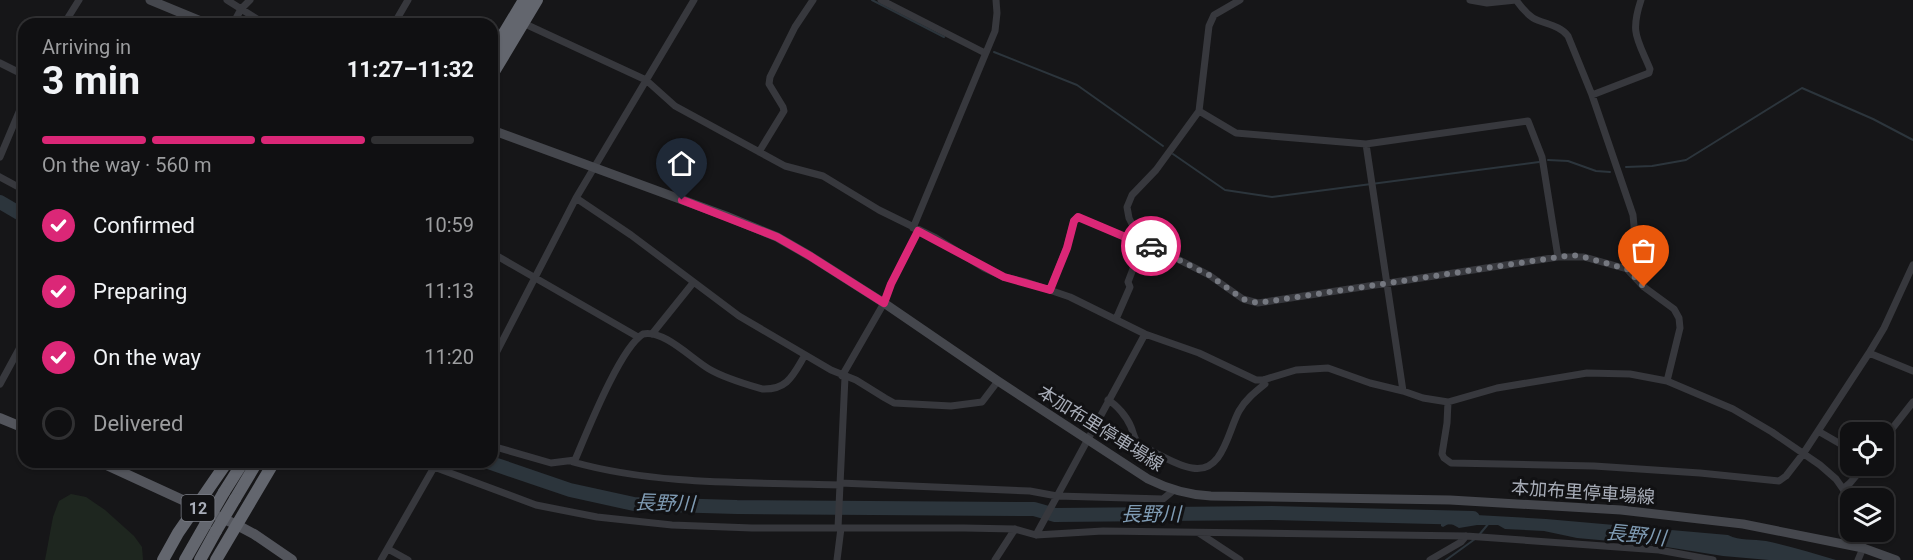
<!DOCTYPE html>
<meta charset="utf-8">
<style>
:root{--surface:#101012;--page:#19191b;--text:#f1f3f6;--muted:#9c9d9f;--line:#303032;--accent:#db2777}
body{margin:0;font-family:Roboto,"Noto Sans JP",sans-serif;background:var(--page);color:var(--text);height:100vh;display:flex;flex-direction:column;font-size:22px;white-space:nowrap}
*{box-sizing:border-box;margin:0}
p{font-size:20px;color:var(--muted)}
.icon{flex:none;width:33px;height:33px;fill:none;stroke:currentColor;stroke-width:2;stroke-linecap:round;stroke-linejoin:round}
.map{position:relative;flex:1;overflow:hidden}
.sheet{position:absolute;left:18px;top:18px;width:480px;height:450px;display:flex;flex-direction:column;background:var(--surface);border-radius:18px;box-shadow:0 2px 4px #0004,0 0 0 2px var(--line)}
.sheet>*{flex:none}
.fabs{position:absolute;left:1840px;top:422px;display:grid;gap:12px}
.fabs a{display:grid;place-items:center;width:54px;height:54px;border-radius:12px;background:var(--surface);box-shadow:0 2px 4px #0004,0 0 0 2px var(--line);font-size:30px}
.pin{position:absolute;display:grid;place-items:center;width:51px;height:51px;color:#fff;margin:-62px -26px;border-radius:50% 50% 50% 0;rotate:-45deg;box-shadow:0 0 6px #0007}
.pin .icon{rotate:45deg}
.courier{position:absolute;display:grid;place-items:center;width:60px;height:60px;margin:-30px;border:4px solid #db2777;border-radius:50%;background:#fff;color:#222;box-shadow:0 2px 8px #0007}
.overview em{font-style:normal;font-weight:700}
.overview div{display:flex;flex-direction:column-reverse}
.overview{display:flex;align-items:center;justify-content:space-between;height:102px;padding:0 24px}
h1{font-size:39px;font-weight:700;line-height:45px}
.bar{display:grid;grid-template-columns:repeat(4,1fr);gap:9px 6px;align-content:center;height:72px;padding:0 24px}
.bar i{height:8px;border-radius:4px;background:var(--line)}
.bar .on{background:var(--accent)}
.bar p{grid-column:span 4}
ol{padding:0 24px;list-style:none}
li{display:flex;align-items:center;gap:18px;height:66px}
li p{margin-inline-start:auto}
li .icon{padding:6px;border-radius:50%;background:var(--accent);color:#fff;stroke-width:4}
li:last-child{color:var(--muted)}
li i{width:33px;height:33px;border:3px solid var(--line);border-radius:50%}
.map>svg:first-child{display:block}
.green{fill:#1e261f}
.water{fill:#2c353c}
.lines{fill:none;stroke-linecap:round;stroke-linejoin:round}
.stream{stroke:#2c353c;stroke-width:2}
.river{stroke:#2c353c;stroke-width:14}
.street{stroke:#37383d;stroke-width:7}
.secondary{stroke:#45474d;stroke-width:9}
.primary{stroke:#53555c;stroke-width:10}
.highway{stroke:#63666e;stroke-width:12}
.highway-bridge{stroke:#63666e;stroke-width:12}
.done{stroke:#757880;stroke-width:6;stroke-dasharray:0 10.8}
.route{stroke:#db2777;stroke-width:8}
.labels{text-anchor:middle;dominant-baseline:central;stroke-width:6;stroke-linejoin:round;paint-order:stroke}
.shield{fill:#111113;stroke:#7b7e86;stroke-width:1.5}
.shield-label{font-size:16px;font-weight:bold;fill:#a8adb8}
.street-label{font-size:18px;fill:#a8adb8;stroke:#111113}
.water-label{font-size:20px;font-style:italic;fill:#7f9bb3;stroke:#111113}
</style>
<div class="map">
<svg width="1913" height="560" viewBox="0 0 1913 560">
<rect width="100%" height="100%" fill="#161618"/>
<path class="green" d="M71 494 86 497 105 510 134 536 142 547 143 560H45L53 517 59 501Z"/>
<path class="water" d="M1458 514 1546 519 1728 535C1740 541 1753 539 1766 541 1790 546 1813 553 1836 560H1769L1723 556 1654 545 1577 538 1544 531 1505 529 1498 525H1477L1459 528 1450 523 1443 527 1441 526V519L1452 520Z"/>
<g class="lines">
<path class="stream" d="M872 0 944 37
M994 52 1077 85 1163 146
M1173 154 1225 190 1272 197 1539 162
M1548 160 1568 161 1596 171 1610 172
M1626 167 1652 166 1686 160 1802 88 1873 119 1913 140
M1479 535 1489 523
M1446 560 1475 539"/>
<path class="river" d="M0 202 24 216
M488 462 570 490 634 504 737 507 1034 509 1055 515 1272 513 1473 518"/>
<path class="street" d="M227 0 265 24
M881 0 985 53
M1470 0 1487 3 1516 0C1521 7 1526 13 1533 18 1544 24 1560 25 1568 36L1592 95 1633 215 1635 236 1627 269
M523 23 646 80 675 106 785 166 823 176 879 210 936 238 984 268 1004 277 1026 282 1070 297 1145 334 1199 353 1256 380H1263L1296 370 1328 368 1370 383 1403 391 1423 398 1448 402 1497 388 1587 373 1630 374 1667 381 1733 409 1772 432 1820 465 1836 479 1843 489 1851 505
M64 24 79 0
M233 24 241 9 250 0
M394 24 408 0
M0 63 24 75
M1592 95 1649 73 1650 69C1637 38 1630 33 1641 0
M1199 111 1236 133 1366 144 1528 121 1542 157 1558 257
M1366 144 1403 391
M759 152 784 111 783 107 769 84 770 77 795 27 813 0
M0 157 24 100
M0 177 24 190
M576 198 631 235 739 316 831 370 856 380 885 398 894 403 951 406 982 402 998 381
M913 228 995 31 997 13 996 0
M492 253 638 337
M1050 290 1067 247 1074 221 1078 217 1130 239 1140 240 1209 275 1243 299 1258 303 1558 257H1584L1627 269 1644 287 1674 309 1679 318 1680 328 1667 381
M1116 319 1130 287 1128 282 1141 248 1140 240 1129 218 1127 207 1132 195 1156 170 1199 111 1209 26 1214 15 1240 0
M652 334 693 283
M1869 353 1913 371
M492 361 576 198 694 0
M842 376 884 303 891 284 918 231
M0 384 24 340
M1108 400C1117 405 1127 417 1131 427 1134 434 1134 440 1140 445 1156 452 1174 465 1192 468 1223 474 1228 431 1239 411 1245 400 1255 392 1265 384L1263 380
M1448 402 1447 423 1442 454 1444 458 1451 463 1594 466 1700 473 1779 481 1786 476 1803 454 1869 353 1884 328 1913 265
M1818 431 1851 450
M1884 439 1913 402
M492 446 551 463 575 460
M575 460C587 432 620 348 643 334 663 329 692 359 709 369 724 378 745 384 762 389 788 390 793 375 805 355
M575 460 573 462C659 486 752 482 840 485
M434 467 536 505 597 517 672 525 752 528H964L1015 529 1036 535 1103 531 1466 536 1659 550 1713 560
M840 483 1030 491 1057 496 1163 499 1174 490
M1843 489 1850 483 1865 465
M838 528 845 377
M1199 533 1240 560
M1036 535 1145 334
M388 549 408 560
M381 560 437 462
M837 560 841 528
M995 560 1015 529
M1430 560 1461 542 1466 536
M1858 560 1863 548 1861 531"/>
<path class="secondary" d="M150 0 208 24
M492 130 726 216 777 237 810 256 884 303 998 381 1148 479C1168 489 1188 495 1211 496L1450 500 1621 510 1743 524 1863 548 1896 560"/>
<path class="primary" d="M0 418 24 428
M100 462 237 525 254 534 292 560"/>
<path class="highway" d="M492 53 524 0
M492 75 537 0
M224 492 243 462
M235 499 257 462
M163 560 178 533 227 462
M185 560 205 525
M200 560 216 531
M216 560 274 462"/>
<path class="highway-bridge" d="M205 525 224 492
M216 531 235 499"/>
</g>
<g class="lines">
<path class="done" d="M1151 246 1209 275 1243 299 1258 303 1572 255 1584 257 1627 269 1644 287"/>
<path class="route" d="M682 200 777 237 810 256 884 303 891 284 918 231 1004 277 1050 290 1067 248 1074 221 1078 217 1130 239 1140 240 1151 246"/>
</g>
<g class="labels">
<rect class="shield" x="181.5" y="495" width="33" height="26" rx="4.5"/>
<g class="shield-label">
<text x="198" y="508">12</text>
</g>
<g class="street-label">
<text transform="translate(1101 428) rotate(32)">本加布里停車場線</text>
<text transform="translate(1583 492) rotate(4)">本加布里停車場線</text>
</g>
<g class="water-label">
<text transform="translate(665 503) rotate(2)">長野川</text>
<text x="1151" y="514">長野川</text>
<text transform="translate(1636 535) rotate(6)">長野川</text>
</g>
</g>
</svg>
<div class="fabs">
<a><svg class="icon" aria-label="locate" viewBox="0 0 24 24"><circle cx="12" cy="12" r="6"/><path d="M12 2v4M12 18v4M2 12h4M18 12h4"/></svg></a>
<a><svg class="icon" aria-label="layers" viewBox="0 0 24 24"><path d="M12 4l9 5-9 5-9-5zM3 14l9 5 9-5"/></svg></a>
</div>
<div class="pin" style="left:1644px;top:287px;background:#ea580c"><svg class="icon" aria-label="bag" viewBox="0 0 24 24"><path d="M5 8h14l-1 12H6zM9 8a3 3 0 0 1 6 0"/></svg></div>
<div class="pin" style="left:682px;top:200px;background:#1f2937"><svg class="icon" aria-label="home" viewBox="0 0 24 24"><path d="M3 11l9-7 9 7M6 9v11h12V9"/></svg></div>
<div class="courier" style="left:1151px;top:246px"><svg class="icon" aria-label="car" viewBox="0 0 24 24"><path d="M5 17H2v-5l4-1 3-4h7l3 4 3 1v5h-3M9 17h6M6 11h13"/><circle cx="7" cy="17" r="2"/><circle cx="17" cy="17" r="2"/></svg></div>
<section class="sheet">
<div class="overview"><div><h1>3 min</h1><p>Arriving in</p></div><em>11:27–11:32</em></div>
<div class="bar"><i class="on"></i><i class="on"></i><i class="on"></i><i></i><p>On the way · 560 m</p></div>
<ol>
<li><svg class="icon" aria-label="check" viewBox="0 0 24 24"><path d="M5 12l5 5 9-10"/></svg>Confirmed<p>10:59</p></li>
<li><svg class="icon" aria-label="check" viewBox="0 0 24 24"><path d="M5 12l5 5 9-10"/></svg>Preparing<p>11:13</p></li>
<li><svg class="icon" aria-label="check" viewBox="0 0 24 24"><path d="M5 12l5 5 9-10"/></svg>On the way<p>11:20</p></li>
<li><i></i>Delivered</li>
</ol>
</section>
</div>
